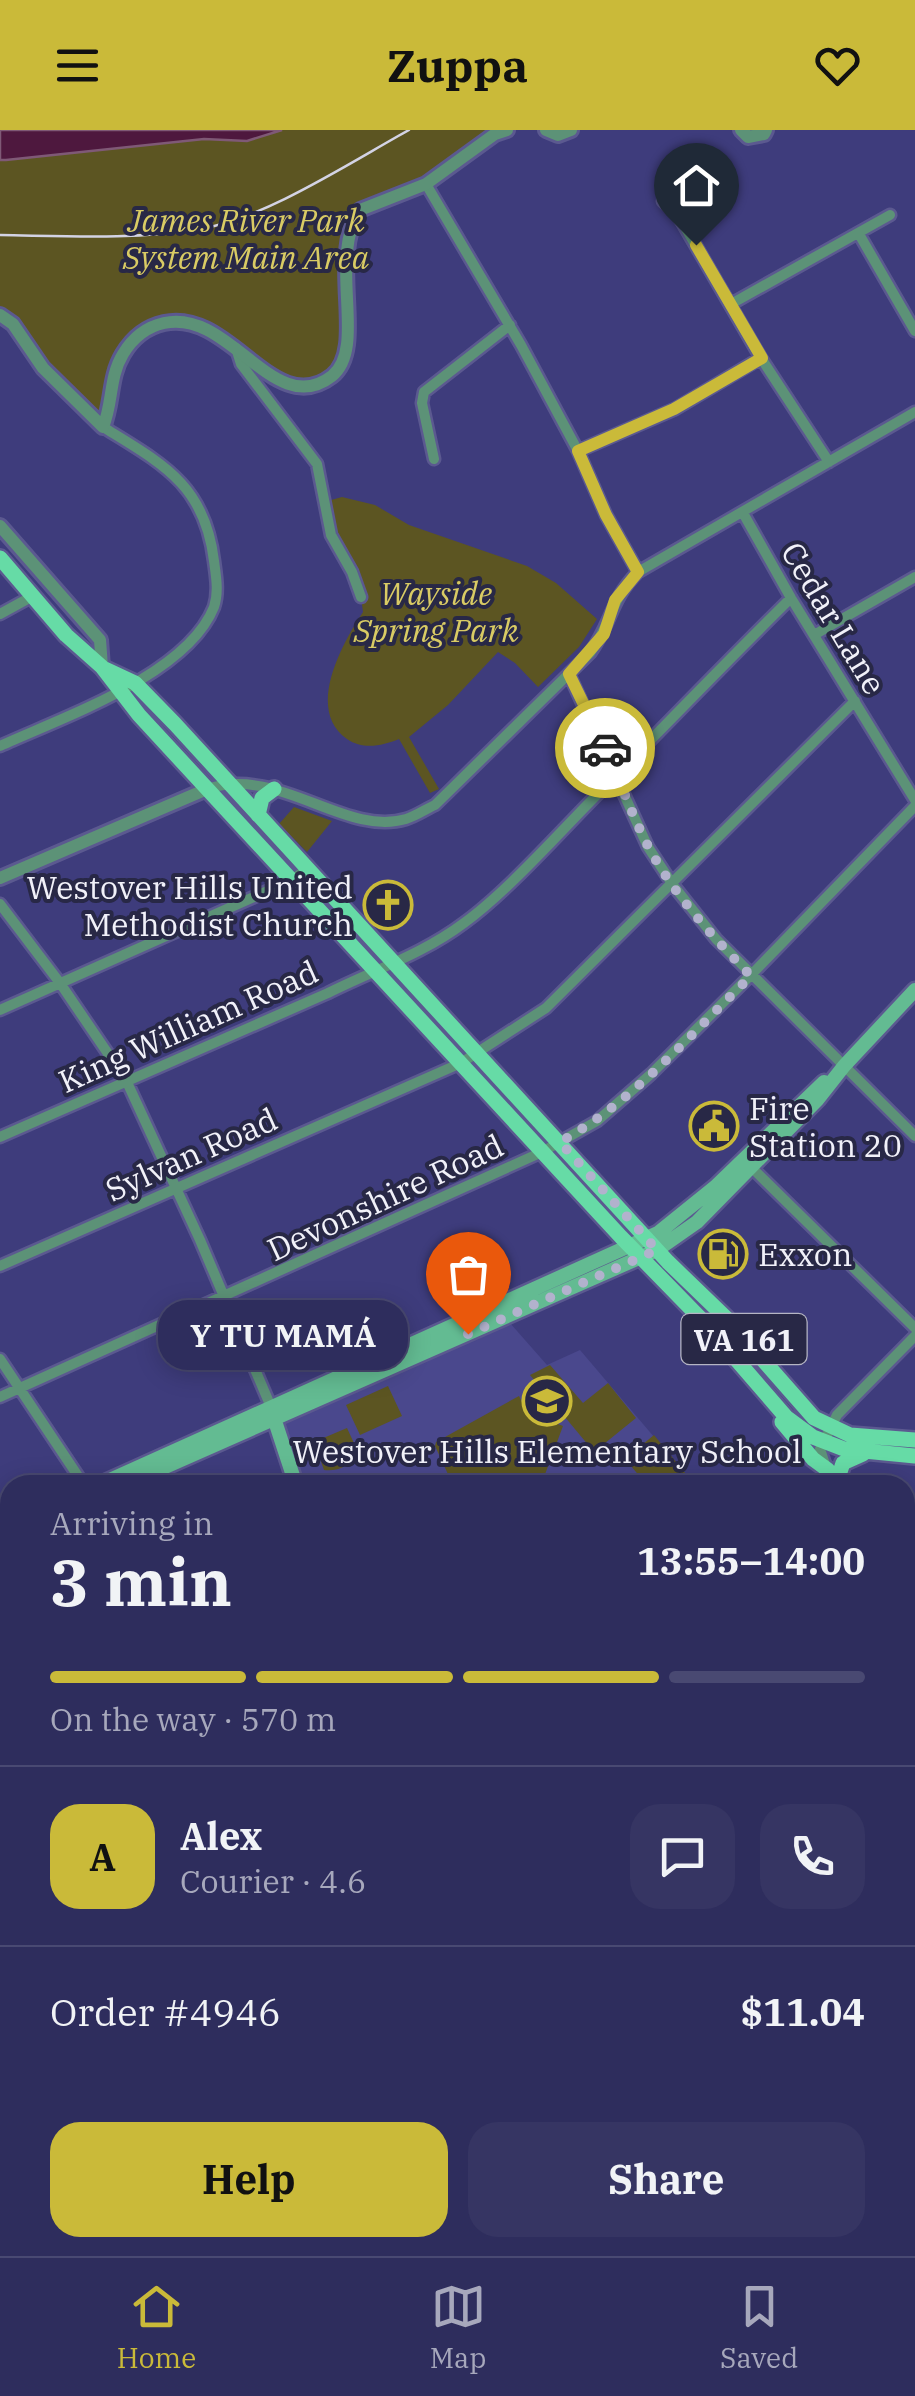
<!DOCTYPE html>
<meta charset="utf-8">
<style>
:root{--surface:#2e2d5d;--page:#363563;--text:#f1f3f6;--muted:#a7a8bc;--line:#494972;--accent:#caba39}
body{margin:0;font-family:"IBM Plex Serif",serif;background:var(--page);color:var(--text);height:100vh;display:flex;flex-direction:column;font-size:38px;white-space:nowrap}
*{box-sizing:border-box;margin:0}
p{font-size:32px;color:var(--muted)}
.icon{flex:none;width:55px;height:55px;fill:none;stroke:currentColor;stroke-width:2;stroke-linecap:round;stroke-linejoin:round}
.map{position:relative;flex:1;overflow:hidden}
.side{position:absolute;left:0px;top:1345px;width:915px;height:782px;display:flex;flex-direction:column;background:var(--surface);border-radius:30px 30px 0 0;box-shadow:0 5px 25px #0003,0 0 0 2px var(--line)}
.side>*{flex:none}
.pin{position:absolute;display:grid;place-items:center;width:85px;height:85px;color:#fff;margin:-102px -42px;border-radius:50% 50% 50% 0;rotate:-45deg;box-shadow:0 0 10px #0007}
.pin .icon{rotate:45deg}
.courier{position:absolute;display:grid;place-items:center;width:100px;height:100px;margin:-50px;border:8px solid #caba39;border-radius:50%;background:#fff;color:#222;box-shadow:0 2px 12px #0007}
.bubble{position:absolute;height:70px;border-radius:30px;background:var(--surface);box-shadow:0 5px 25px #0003,0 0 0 2px var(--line);font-size:32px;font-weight:700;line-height:70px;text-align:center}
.overview em{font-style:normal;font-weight:700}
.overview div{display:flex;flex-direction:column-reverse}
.overview{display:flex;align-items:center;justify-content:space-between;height:170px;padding:0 50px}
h1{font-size:65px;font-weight:700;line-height:75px}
.bar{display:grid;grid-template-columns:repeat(4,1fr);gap:15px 10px;align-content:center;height:120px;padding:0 50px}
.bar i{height:12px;border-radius:8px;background:var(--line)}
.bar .active{background:var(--accent)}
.bar p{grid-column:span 4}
.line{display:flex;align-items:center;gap:25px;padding:0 50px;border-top:2px solid var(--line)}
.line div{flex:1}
.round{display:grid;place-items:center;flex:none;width:105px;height:105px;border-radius:30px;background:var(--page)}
.button{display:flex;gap:20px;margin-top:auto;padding:20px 50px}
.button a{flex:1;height:115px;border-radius:30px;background:var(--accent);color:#111;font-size:40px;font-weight:700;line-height:115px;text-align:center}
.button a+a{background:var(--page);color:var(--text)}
header{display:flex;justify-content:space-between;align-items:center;height:130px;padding:0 50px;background:var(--accent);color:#111;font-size:45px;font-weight:700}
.tab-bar{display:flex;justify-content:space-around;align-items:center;height:140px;border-top:2px solid var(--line);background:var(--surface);font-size:28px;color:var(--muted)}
.tab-bar a{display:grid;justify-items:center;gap:5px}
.tab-bar .active{color:var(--accent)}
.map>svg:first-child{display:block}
.built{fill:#4a488d}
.green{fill:#5c5522}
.water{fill:#4e183e;stroke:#7f5976;stroke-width:2.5}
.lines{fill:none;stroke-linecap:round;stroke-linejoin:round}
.minor-casing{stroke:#5b5990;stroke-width:15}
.tertiary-casing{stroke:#5b5990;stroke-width:18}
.secondary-casing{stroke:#5b5990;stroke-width:19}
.primary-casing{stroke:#5b5990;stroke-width:20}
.minor{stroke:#5c9277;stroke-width:10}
.tertiary{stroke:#5c9277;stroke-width:12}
.secondary{stroke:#63bb92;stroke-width:14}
.primary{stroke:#66dba6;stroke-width:15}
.rail{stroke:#d3d3e4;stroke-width:2.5}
.done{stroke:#b2b2cd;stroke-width:10;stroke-dasharray:0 18}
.route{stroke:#caba39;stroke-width:12}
.labels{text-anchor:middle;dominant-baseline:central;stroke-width:8;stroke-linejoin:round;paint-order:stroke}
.shield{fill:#282846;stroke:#b5b5c3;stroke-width:2.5}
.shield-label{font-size:30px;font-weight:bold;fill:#f1f1f9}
.park-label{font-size:32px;font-style:italic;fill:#d9cb64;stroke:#282846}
.street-label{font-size:32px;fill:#f1f1f9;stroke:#282846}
.poi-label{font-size:32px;fill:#f1f1f9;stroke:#282846;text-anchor:start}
</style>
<header><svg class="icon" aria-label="menu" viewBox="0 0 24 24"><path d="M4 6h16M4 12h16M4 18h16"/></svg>Zuppa<svg class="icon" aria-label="heart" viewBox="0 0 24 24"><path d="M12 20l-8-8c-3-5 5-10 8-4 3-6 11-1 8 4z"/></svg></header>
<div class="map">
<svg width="915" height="2126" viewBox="0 0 915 2126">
<rect width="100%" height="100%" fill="#3e3c7c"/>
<path class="built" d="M510 1193 547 1235 580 1220 695 1355H306L282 1293Z"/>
<path class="green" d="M282 0H507L426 54 353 91 349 211 330 248 292 256 235 217 170 192 126 218 103 297 0 185V30L204 9 247 11Z
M342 367 375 375 409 395 527 436 556 453 597 489 579 517 538 557 515 533 498 522 448 575 409 607 439 659 430 663 399 609C382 616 363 620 347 609 305 580 342 514 363 482L361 467 337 424 324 372Z
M294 677 332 691 307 722 279 694Z
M550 1235 583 1273 608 1253 636 1288 594 1322 530 1245Z
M388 1256 402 1286 360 1305 346 1275Z
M519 1266 527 1282 563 1296 541 1355H453L435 1316 436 1312Z
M347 1298 359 1324C352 1335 337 1342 324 1340L314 1312Z
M654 1305 695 1355H647L625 1329Z"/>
<path class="water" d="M0 0H282L247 11 204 9 6 30H0Z"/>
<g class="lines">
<g class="minor-casing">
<path id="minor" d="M426 54 521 215 578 321 606 385 638 442
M663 71 678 85 761 228 829 332
M859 104 915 201
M731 174 890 85
M236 218 241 234 317 334 331 405 352 442 361 467
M578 321 675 279 761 228
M434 329 422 273 424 262 510 195
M743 383 791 468 915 670
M0 484 31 467
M814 505 915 447
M569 544 648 717 673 755 716 809 915 1006
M0 616C63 587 187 545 214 477 219 462 216 446 214 431 205 355 163 334 103 297
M207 659C279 635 344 707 406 689 416 686 426 679 435 675L590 523C612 493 610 470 638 442L915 282
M0 774 60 853 126 950 200 1110 271 1277
M0 880 292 750 307 739
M0 1007 328 863C374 840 423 824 464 793 504 764 551 712 586 676 654 607 722 536 791 468
M748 1034 915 1198
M0 1136 461 933 546 878 855 571
M0 1229 84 1355
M0 1267 542 1022 597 991 651 944 751 845 915 676
M826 1337 820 1319 837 1285 915 1206
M905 1430 915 1442
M0 1505 10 1510
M905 1610 915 1621
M0 1728 10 1731
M905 1732 915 1736
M905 1829 915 1798
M905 1844 915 1848
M0 1891 10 1895
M905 2015 915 2018
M0 2086 10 2090
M61 2118 74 2126
M345 2119 367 2126
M178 2126V2125
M657 2126 662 2118
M806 2126 811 2118"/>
</g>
<g class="tertiary-casing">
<path id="tertiary" d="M546 0 558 5 571 0
M741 0 748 7 764 4 766 0
M0 185 13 194 43 238 103 297C113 273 109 247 123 224 132 209 146 197 164 193 230 178 274 291 332 246 368 217 327 130 360 80L426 54 495 4 507 0
M0 396 100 510 102 537
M0 748 207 659"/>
</g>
<g class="secondary-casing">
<path id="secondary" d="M272 1282 296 1355
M99 1355 658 1103 715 1057 824 952
M124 1355 657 1120 697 1092 818 969 844 936 915 860
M0 1399 10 1395
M342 2126 345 2118"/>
</g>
<g class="primary-casing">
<path id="primary" d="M0 428 66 505 102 537 139 585 621 1107 703 1191 786 1287 813 1307 844 1319 915 1326
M105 539 135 553 175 594 668 1132 726 1188 814 1288 850 1305 915 1310
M258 685 262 668 274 659
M782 1292 813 1329 828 1340
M837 1351 843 1333 863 1324"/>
</g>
<use href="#minor" class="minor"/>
<use href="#tertiary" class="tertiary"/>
<use href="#secondary" class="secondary"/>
<use href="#primary" class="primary"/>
<path class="rail" d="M0 105C66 106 135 110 200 99 264 89 351 32 409 0
M0 1612 10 1615
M905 1918 915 1922"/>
</g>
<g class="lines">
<path class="done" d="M468 1204 657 1120 560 1012C634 971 691 904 751 846 713 807 675 766 649 718 632 686 620 650 605 618"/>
<path class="route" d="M605 618 569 544 604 504 615 470 638 442 606 385 578 321 674 279 762 228 696 115"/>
</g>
<defs>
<g id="church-ring" transform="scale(2.5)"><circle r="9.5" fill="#282846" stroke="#caba39" stroke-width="1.5"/><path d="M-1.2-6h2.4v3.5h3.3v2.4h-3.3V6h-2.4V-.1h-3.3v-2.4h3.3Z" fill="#caba39"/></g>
<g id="civic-ring" transform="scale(2.5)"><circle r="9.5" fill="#282846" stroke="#caba39" stroke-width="1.5"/><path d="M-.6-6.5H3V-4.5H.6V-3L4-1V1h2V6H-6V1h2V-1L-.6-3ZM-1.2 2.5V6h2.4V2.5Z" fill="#caba39"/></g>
<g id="fuel-ring" transform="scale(2.5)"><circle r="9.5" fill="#282846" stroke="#caba39" stroke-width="1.5"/><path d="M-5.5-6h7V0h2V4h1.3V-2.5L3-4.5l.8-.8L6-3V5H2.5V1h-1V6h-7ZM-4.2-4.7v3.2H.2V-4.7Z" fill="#caba39"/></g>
<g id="school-ring" transform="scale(2.5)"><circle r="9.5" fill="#282846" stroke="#caba39" stroke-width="1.5"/><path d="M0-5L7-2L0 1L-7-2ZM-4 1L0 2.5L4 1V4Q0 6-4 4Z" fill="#caba39"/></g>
</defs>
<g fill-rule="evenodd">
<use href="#church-ring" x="388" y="775"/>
<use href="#civic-ring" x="714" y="996"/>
<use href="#fuel-ring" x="723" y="1124"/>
<use href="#school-ring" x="547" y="1271"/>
</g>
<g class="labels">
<rect class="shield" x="681.5" y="1184" width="125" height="50" rx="8"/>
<g class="shield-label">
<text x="744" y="1209">VA 161</text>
</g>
<g class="park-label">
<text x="246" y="90">James River Park<tspan x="246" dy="37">System Main Area</tspan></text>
<text x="436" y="463">Wayside<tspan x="436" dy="37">Spring Park</tspan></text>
</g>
<g class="street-label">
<text transform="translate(834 488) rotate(59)">Cedar Lane</text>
<text transform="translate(188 896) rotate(-24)">King William Road</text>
<text transform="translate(191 1024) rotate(-24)">Sylvan Road</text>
<text transform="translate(385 1067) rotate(-25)">Devonshire Road</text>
</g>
<g class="poi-label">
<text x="353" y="757" text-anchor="end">Westover Hills United<tspan x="353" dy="37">Methodist Church</tspan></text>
<text x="749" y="978">Fire<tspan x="749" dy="37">Station 20</tspan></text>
<text x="758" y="1124">Exxon</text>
<text x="547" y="1321" text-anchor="middle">Westover Hills Elementary School</text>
</g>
</g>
</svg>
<div class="pin" style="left:468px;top:1204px;background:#ea580c"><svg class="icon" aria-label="bag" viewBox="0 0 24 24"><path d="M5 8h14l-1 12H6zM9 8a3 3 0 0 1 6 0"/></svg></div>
<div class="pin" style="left:696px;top:115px;background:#1f2937"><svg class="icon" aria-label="home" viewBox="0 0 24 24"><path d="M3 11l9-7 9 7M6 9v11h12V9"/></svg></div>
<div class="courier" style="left:605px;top:618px"><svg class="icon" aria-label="car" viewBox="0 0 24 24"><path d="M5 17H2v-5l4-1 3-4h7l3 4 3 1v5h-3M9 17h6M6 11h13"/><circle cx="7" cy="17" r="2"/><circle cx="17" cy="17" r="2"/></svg></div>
<div class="bubble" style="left:158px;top:1170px;width:250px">Y TU MAMÁ</div>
<section class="side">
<div class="overview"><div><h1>3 min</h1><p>Arriving in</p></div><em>13:55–14:00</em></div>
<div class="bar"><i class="active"></i><i class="active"></i><i class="active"></i><i></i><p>On the way · 570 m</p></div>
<div class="line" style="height:180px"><b class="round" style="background:var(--accent);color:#111">A</b><div><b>Alex</b><p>Courier · 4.6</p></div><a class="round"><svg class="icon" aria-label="chat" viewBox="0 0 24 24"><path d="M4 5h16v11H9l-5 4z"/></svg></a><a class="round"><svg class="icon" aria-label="phone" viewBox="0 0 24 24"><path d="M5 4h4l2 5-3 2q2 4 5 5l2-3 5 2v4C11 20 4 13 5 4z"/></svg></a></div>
<div class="line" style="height:130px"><div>Order #4946</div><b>$11.04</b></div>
<div class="button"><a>Help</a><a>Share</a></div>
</section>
</div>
<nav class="tab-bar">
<a class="active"><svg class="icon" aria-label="home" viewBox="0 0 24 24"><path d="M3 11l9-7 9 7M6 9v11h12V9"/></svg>Home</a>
<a><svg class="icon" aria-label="map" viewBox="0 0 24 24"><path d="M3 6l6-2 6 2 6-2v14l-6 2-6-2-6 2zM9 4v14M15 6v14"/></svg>Map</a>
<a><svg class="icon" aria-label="saved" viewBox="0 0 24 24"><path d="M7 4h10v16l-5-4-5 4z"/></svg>Saved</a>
</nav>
